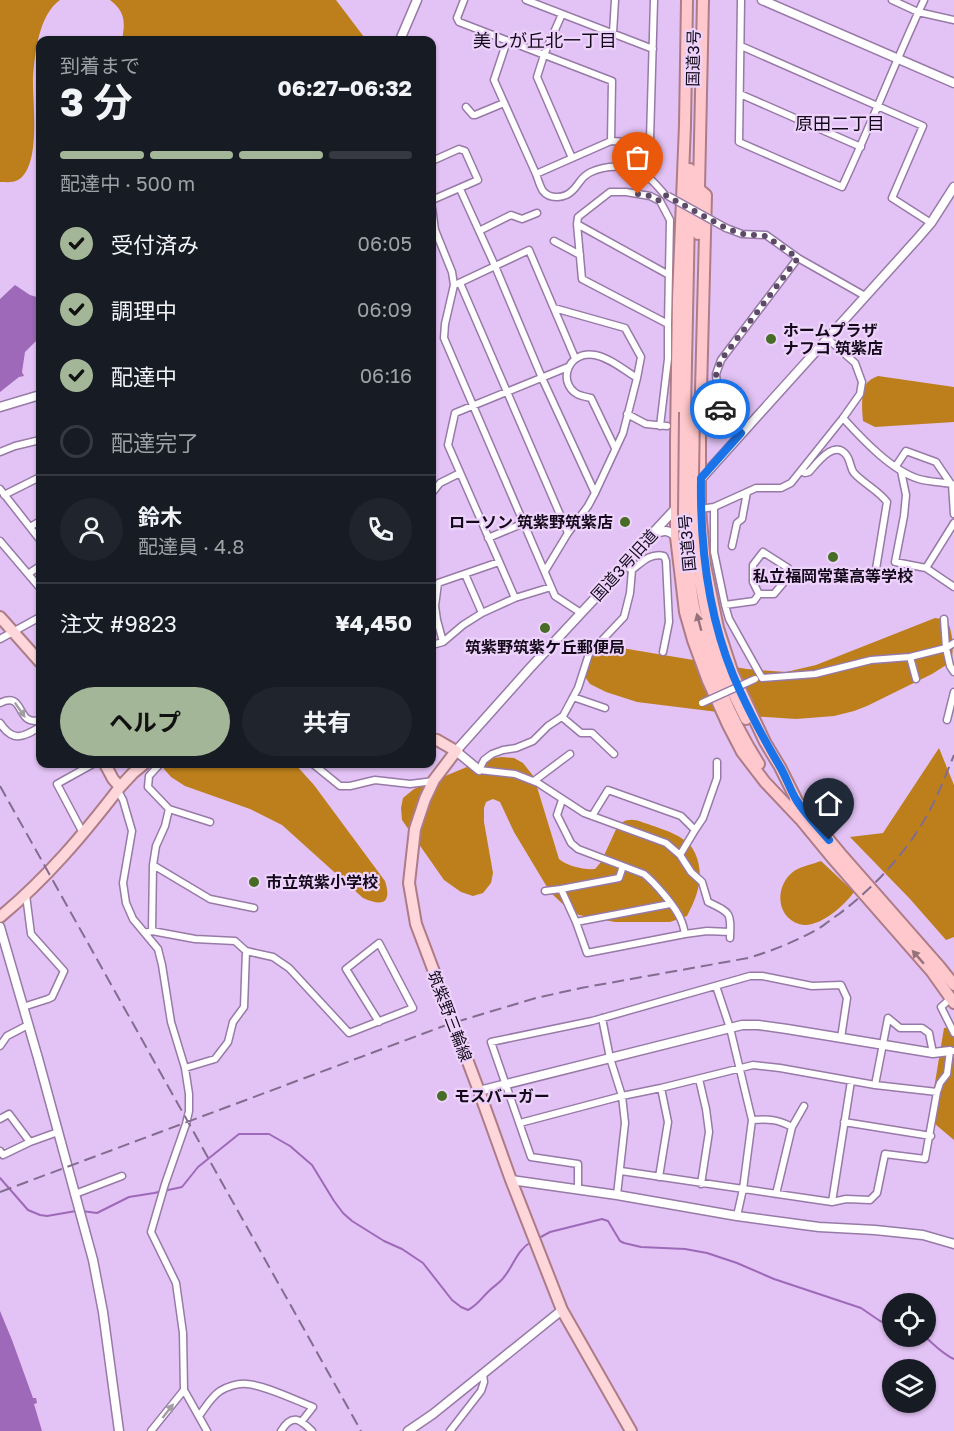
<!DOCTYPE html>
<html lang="ja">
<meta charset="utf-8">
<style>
:root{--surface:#171b24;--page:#20242c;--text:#f1f3f6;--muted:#9ea1a6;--line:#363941;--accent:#a4b698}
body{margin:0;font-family:"Golos Text","Noto Sans JP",sans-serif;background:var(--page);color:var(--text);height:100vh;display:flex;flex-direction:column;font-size:22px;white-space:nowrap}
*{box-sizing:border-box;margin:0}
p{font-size:20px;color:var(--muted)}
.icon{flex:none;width:33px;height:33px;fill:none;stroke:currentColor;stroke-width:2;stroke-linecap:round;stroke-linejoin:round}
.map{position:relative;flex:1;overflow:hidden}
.panel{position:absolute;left:36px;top:36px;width:400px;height:732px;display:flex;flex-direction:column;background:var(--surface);border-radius:12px;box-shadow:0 2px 4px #0004}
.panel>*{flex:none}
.tools{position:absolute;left:882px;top:1293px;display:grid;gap:12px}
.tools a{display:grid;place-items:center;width:54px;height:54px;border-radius:50%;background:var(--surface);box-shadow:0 2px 4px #0004;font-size:30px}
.pin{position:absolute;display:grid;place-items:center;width:51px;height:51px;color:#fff;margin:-62px -26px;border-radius:50% 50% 50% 0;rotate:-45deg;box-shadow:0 0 6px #0007}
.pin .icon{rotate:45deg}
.courier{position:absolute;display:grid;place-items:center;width:60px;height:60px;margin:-30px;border:4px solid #1a73e8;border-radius:50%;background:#fff;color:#222;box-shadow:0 2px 8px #0007}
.headline em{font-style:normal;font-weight:700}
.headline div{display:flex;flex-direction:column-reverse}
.headline{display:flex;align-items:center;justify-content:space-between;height:102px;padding:0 24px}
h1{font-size:39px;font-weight:700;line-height:45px}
.bar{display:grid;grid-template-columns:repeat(4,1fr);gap:9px 6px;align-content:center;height:72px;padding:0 24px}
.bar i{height:8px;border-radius:4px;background:var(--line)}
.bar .current{background:var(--accent)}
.bar p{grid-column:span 4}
.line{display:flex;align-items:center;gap:15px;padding:0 24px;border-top:2px solid var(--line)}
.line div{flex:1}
.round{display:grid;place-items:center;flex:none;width:63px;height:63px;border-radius:32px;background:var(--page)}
ol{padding:0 24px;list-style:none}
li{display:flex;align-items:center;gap:18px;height:66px}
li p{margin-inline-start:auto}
li .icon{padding:6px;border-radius:50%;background:var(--accent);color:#111;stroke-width:4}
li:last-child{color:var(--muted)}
li i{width:33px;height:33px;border:3px solid var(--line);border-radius:50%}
.primary-button{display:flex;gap:12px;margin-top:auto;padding:12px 24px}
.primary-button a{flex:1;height:69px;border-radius:36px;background:var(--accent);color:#111;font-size:24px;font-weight:700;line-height:69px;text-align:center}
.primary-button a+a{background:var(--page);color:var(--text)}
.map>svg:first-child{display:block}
.forest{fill:#bc7f1c}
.water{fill:#9d69b8}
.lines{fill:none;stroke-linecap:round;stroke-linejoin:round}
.stream{stroke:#9d69b8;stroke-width:2}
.minor-casing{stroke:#977aa7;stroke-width:9}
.tertiary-casing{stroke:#977aa7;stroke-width:11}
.primary-casing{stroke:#ad7c86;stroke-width:14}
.trunk-casing{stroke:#ad7c86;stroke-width:14}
.minor{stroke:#fff;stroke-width:6}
.tertiary{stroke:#fff;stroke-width:8}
.primary{stroke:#ffd6d9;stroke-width:10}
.trunk{stroke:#ffc8cc;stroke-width:10}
.rail{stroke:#826c8f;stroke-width:2;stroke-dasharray:12 6;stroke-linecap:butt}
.minor-bridge-casing{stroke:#977aa7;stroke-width:9;stroke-linecap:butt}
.trunk-bridge-casing{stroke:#ad7c86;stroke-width:14;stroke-linecap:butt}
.minor-bridge{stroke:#fff;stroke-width:6}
.trunk-bridge{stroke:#ffc8cc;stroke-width:10}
.oneway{fill:#95727c}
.oneway2{fill:#a19da3}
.done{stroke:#5c4a67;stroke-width:6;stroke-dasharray:0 10.8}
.route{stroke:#1a73e8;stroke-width:8}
.poi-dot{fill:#466c26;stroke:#edd3fb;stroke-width:2}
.labels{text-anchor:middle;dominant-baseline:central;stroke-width:4.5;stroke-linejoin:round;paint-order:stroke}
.street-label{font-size:16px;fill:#14091a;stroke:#edd3fb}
.poi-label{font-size:16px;font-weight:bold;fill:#14091a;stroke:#edd3fb;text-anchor:start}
.neighbourhood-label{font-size:18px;fill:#14091a;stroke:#edd3fb}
</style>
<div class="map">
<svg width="954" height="1431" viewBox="0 0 954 1431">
<rect width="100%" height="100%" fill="#e3c3f5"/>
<path class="forest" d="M0 0H60C39 15 35 52 33 77 32 101 42 166 18 180 13 183 6 182 0 182Z
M110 0H336L364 37 365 40H122C125 23 126 12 110 0Z
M878 376 954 387V422L875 427 863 421C862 410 860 388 869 381 871 379 875 377 878 376Z
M935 618 942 619 948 622C953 634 954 651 951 662L932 674 867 706 854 711 834 716 796 719 750 716 637 702 606 692 590 684 583 674 594 646 604 645 747 669 786 672 816 665Z
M939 748 954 785V937L946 940 910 899 850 837 883 833Z
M502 757 514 758 523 763 534 777 559 859C567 866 584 870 595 869L601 862 618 825C622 822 625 820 630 820 636 819 643 823 648 824 664 830 688 836 695 853 705 875 698 895 687 916L670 922H615L579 915 568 909 550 892 514 832 500 802 493 799 486 802 484 808V822L493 873 491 883 483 893 473 896 461 892 444 880 402 820 401 808 403 798 414 789 486 759Z
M163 764H295L314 785 385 881C392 903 383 907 363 898L282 825 250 809 185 786 171 777 164 769Z
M821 861 854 892C845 905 818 930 799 924 775 916 775 885 794 871 802 866 813 864 821 861Z
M954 1027V1140L929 1119 944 1028Z"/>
<path class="water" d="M15 285 30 295 40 298V337L25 352 22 372 24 376 19 377 0 392V299Z
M0 1311 12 1340 33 1398H36L37 1403 34 1404 42 1431H0Z"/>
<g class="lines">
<path class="stream" d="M0 1178 28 1210 40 1215 47 1216 76 1211
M82 1211 97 1213 129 1197 154 1193 182 1187 198 1167 239 1134H269L290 1146 312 1165 334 1201 343 1213 352 1221 384 1241 402 1249 423 1263 452 1300 461 1307 468 1310C479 1304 481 1298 490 1290 494 1286 501 1282 504 1277 514 1265 517 1250 531 1242
M539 1238 550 1232 602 1219 608 1221 620 1241 624 1243 641 1247 685 1249 707 1253 737 1263 774 1279 861 1308 880 1321 892 1326
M924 1336C934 1344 942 1354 954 1359"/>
<g class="minor-casing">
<path id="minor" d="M464 0 457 18 459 22 612 81 611 141
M526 0 653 49
M741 0 739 142 842 187C871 125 895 62 924 0
M892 0 918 12 954 20
M562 14 544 55 537 77 572 158
M613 33 615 0
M507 41 494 80 536 174 611 141 647 143 650 139 654 0
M741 46 923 126 892 198 931 223
M740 94 861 147
M466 107 473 115H475L504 103
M432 161 459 149 465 151 478 180 432 200
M536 174C538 179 540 187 543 191 550 200 565 198 572 191 580 184 580 177 591 172 608 164 630 165 645 175 653 180 659 188 665 195
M460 189 495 266 542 378 595 493
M432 208 435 230 452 272 454 285 445 324 444 338 555 596 581 613
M577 224 669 275
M726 228 742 234 766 235 798 258 865 296
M479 231 511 215 522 219 537 213
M554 241 580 255
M460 283 568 533
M457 284 529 250 575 358
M627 414 646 424 667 426
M843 418C862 439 892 471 919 479 929 482 941 482 952 484L954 514
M660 426 668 359V324L582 279 577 224 578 217 610 192H626L650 196 660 201 670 220 668 324
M709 426 717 427 726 421
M741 433 726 421 719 407 716 374 721 360 798 258
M615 448 591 398C586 397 581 396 577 394 557 382 568 350 595 355 610 358 624 370 637 378
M0 452 15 446 40 440
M896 466 906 451 936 462 951 484
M801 471 805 473 809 472C817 463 835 438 847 456 851 462 850 468 854 473 864 484 878 490 887 502L875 575
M901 471 906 495 904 516 895 562 926 568 954 587
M0 489 40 540
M432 493 440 483 460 473
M4 495 40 477
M714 507V552L725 605 754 601 759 594 753 582V565L763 552 788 568 790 575 774 594H759
M700 509 714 507 756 488H781L791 483 843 418 860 394 862 382 855 363 828 339
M30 527 40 521
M488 538 524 523
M0 541 40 588
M732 546 737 523 742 519 747 492
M625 566 632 570 630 593 624 617 589 654 578 688 563 716 548 726 533 741 516 748 503 750 492 754 484 760 479 770 515 774 538 783 584 813 666 843 680 855 691 872 702 882 708 902C731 913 731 912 730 938
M926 568 954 523
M632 570C641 563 651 552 664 556L666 561 669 622 663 652
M545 571 568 533 588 506 595 493 623 433 637 378 641 357 625 328 554 308
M28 574 40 566
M465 574 482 613
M515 598 448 445 455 413 568 367
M725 605 729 619 762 678 815 674 871 660 910 657 916 679
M0 639 40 617
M443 642 437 620 435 606 438 583 499 562
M954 643 946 648 950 666 954 672
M432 645 443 642 463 625 482 613 515 598 551 587
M910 657 946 648 944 619
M573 697 605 708
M0 703C26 690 15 727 40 720
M562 717 581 733H592L614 754
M947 720 954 692
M0 723C13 743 23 737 40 727
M160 764 149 776 148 787 169 809 210 822
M313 764 340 786H350L375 780 410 784 434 781
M534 781 570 754
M118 791 123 800 132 831 123 883 126 903 133 919 158 949 162 965 171 1022 185 1068 189 1094V1111L186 1124 165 1184 151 1232 176 1283 183 1333 184 1390 207 1431
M562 800 557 815 571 843 578 849 644 874C655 883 676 907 681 920 683 924 684 929 685 934L587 953 576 922 670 904
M592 816 608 790 681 816 695 830 680 855
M695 830 703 818 717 778V762
M83 833 57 784 93 764
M153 865 210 899 254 908
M545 891 561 889
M576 922 561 889 619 878 623 866
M152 931 153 865 156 846 165 826 169 809
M145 933 152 931 195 939 235 941 246 951 273 957 289 968 349 1033 413 1008 379 943 346 969 379 1022
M685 934 707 931 730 932
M716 986 730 1028 752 1120 743 1189 737 1216
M951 998 941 1007 954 1033
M26 1006 48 999 52 997 64 971 31 934 26 895
M602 1018 610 1058 622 1096 625 1123 617 1195
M0 1046 7 1036 28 1025
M185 1068 215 1059 228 1042 233 1022 244 1007 246 951
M699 1079 706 1109 709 1132 701 1184
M875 1085 888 1018 900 1028H922L929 1033 933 1053
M0 1119 9 1114 30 1142
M752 1120C769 1119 777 1119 792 1127
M844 1122 931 1136
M520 1123 622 1096 661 1088 753 1065 780 1068 875 1085 937 1092
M0 1151 3 1155 30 1142 58 1132
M621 1171 832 1202 846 1199 870 1200 877 1193 885 1154 925 1159 937 1092 940 1083 947 1074 950 1051H953
M659 1177 668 1122 661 1088
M578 1190V1164L531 1157 491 1042 592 1021 736 980 750 976H762L812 986 841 985 847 998 841 1038
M75 1194 122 1176
M776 1194 792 1127 804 1106
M832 1202 851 1081
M199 1416C205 1408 211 1397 220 1391 227 1387 238 1383 247 1384 264 1385 295 1400 313 1407L302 1421
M151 1431 184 1390
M281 1431C292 1413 300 1419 312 1431
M450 1431 481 1391 484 1382 483 1374"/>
</g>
<g class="tertiary-casing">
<path id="tertiary" d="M762 0 954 83
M400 40 417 0
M0 407 40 395
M699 481 918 238 931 223 954 187
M653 534C664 530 668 529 676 537
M479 770 456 751 530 668 625 566 651 535 677 507
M0 927 38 1058 93 1260 103 1312 119 1431
M479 1091 742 1025H758L787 1029 933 1053 950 1051
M511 1180 617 1195 737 1216 819 1227 875 1230 923 1235 954 1244
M408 1431 433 1414 562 1310"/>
</g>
<g class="primary-casing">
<path id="primary" d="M0 617 40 662
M432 739 437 740 456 751 434 780 425 799 415 829 409 883 416 924 479 1091 511 1180 562 1310 631 1431
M105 764 113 779 120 787
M0 917C47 878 83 835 120 787L133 773 144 764"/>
</g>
<g class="trunk-casing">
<path id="trunk" d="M687 0 685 125 678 299 676 440V537L685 612 693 640 708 681 728 725 742 752 765 782 800 819
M699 189 706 195 700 430V509L705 565 718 628 733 674 765 742 780 767 798 803
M698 234 703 0
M685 412 690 169
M695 542C699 580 705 619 718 656 725 678 736 699 746 719
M686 543C688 564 690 586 694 607 707 662 728 715 759 764
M795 799 840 853 940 967 954 985
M797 815 834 860 932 972 954 1003"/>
</g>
<use href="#minor" class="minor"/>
<use href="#tertiary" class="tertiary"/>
<use href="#primary" class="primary"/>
<use href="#trunk" class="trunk"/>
<path class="rail" d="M0 786 361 1431
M0 1192 449 1024 536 998 581 988 748 958C772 951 794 942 816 930 824 926 831 919 839 914 877 885 910 849 932 806 940 790 947 772 954 755"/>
<g class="minor-bridge-casing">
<path id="minor-bridge" d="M668 196 726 228
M702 703 755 679"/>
</g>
<g class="trunk-bridge-casing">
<path id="trunk-bridge" d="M685 412 684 515 686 543
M694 412 693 477 695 542"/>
</g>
<use href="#minor-bridge" class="minor-bridge"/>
<use href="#trunk-bridge" class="trunk-bridge"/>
</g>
<defs><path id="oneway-solid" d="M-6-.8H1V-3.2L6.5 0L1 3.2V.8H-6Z" transform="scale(1.5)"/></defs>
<g class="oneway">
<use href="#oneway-solid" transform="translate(699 622) rotate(-105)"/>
<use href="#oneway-solid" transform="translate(918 957) rotate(-131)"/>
</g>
<g class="oneway2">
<use href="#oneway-solid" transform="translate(20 710) rotate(55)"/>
<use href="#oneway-solid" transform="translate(168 1411) rotate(-52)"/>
</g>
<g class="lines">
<path class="done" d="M638 194 650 196 660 201 665 195 726 228 742 234 766 236 798 258 721 360 716 374 720 409"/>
<path class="route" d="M720 409 726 421 741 433 701 478C700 544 708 614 733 675 746 706 762 736 779 765 786 776 790 790 797 801 806 815 819 828 829 840"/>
</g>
<g class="poi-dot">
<circle cx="771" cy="339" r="6"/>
<circle cx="625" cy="522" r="6"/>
<circle cx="833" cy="557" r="6"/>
<circle cx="545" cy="628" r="6"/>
<circle cx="254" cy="882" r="6"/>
<circle cx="442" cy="1096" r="6"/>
</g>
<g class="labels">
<g class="street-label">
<text transform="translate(693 58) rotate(-89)">国道3号</text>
<text transform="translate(687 543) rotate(-95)">国道3号</text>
<text transform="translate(624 565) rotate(-48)">国道3号旧道</text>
<text transform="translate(450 1016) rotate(69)">筑紫野三輪線</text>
</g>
<g class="poi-label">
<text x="783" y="330">ホームプラザ<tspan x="783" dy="18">ナフコ 筑紫店</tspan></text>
<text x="613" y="522" text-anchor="end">ローソン 筑紫野筑紫店</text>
<text x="833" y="576" text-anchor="middle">私立福岡常葉高等学校</text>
<text x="545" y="647" text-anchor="middle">筑紫野筑紫ケ丘郵便局</text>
<text x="266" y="882">市立筑紫小学校</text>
<text x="454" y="1096">モスバーガー</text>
</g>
<g class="neighbourhood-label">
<text x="545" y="40">美しが丘北一丁目</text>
<text x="840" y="123">原田二丁目</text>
</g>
</g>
</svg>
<div class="tools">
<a><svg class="icon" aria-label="locate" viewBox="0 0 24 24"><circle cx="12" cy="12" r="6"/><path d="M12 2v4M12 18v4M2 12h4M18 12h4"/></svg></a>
<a><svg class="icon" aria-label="layers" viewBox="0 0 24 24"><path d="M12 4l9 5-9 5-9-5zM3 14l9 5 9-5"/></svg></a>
</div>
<div class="pin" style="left:638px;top:194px;background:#ea580c"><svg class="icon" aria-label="bag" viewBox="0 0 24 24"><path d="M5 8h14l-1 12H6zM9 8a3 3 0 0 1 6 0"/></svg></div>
<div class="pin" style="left:829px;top:840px;background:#1f2937"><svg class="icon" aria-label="home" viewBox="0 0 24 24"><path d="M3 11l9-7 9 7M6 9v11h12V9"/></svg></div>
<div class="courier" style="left:720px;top:409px"><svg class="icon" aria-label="car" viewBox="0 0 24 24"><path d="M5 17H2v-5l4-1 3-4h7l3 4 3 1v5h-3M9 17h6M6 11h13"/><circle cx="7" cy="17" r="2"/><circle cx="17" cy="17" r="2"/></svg></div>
<section class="panel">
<div class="headline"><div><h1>3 分</h1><p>到着まで</p></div><em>06:27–06:32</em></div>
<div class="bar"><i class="current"></i><i class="current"></i><i class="current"></i><i></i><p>配達中 · 500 m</p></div>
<ol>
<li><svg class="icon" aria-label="check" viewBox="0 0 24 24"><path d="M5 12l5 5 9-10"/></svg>受付済み<p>06:05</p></li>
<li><svg class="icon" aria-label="check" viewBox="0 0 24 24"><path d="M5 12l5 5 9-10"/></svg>調理中<p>06:09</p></li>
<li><svg class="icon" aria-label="check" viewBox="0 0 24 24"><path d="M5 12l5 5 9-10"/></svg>配達中<p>06:16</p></li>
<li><i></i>配達完了</li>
</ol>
<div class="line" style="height:108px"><a class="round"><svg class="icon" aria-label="person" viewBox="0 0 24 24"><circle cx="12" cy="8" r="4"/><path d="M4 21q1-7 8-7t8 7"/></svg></a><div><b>鈴木</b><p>配達員 · 4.8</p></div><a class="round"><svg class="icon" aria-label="phone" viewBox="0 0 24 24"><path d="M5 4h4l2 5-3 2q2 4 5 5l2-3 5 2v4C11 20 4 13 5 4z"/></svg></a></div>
<div class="line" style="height:78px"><div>注文 #9823</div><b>¥4,450</b></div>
<div class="primary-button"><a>ヘルプ</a><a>共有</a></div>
</section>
</div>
